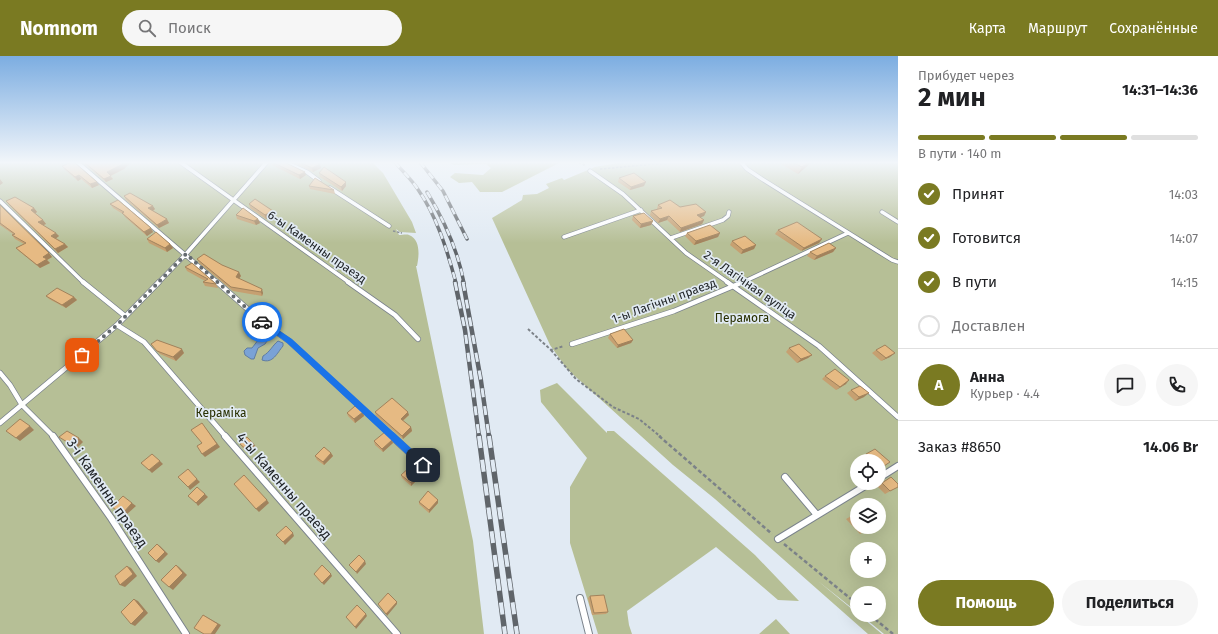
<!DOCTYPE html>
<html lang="ru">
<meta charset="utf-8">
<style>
:root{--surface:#fff;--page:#f6f6f6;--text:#202124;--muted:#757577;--line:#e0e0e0;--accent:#7a7a22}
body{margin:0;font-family:"Fira Sans",sans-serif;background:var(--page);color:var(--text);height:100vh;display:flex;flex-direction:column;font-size:15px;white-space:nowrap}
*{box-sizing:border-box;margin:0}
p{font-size:13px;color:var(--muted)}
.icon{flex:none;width:22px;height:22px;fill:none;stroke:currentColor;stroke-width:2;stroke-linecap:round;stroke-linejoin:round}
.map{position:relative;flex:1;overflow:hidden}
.sheet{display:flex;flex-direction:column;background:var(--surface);width:320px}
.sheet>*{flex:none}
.tools{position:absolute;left:850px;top:398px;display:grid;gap:8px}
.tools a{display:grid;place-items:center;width:36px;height:36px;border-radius:50%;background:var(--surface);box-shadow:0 4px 16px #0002;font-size:20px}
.pin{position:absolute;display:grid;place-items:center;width:34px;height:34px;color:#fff;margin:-17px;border-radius:8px;box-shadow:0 2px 6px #0006}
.courier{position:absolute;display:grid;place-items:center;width:40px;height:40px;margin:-20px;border:3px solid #1a73e8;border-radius:50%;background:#fff;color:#222;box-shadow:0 1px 5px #0007}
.head em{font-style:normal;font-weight:700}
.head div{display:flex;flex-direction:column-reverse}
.head{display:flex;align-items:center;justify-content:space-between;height:68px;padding:0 20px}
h1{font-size:26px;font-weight:700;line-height:30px}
.bar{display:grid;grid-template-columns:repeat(4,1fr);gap:6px 4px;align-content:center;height:48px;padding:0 20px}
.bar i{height:5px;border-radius:3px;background:var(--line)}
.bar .selected{background:var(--accent)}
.bar p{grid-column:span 4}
.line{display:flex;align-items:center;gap:10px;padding:0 20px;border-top:1px solid var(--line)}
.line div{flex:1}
.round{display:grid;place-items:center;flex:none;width:42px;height:42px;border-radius:21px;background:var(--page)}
ol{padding:0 20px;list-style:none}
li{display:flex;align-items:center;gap:12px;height:44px}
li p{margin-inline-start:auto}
li .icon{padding:4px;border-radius:50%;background:var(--accent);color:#fff;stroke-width:4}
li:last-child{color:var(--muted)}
li i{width:22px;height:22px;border:2px solid var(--line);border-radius:50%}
.action{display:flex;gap:8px;margin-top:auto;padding:8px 20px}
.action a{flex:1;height:46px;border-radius:24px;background:var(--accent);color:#fff;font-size:16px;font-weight:700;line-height:46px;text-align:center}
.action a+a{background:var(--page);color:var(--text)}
header{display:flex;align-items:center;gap:24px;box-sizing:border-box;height:56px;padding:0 20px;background:var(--accent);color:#fff}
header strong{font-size:19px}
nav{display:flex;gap:22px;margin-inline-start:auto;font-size:14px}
.search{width:280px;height:36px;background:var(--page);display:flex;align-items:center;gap:10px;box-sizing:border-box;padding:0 14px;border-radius:22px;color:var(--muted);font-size:15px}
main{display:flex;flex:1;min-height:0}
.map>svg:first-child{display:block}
.green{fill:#b6bf96;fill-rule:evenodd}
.water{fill:#7aa2d6;stroke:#5f7ca2}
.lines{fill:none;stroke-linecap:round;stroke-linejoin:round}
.service-far2-casing{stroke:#7b838c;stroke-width:5}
.service-far1-casing{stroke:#7b838c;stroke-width:6}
.service-casing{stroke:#7b838c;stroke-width:8}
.path-far2{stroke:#7c8288;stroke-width:1.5;stroke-dasharray:2.5 1.5;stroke-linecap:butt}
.path-far1{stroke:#7c8288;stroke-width:2;stroke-dasharray:3 2;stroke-linecap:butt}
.path{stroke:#7c8288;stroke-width:2.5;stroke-dasharray:4 2.5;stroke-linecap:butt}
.service-far2{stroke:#fff;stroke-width:3.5}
.service-far1{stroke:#fff;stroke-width:4.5}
.service{stroke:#fff;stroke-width:6}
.rail-far2-casing{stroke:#60656a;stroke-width:3.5}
.rail-far1-casing{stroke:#60656a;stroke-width:4.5}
.rail-casing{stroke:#60656a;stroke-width:5.5}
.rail-far2{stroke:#e1eaf3;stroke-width:2.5;stroke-dasharray:7;stroke-linecap:butt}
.rail-far1{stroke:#e1eaf3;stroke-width:3;stroke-dasharray:9;stroke-linecap:butt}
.rail{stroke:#e1eaf3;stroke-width:4;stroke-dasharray:12;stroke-linecap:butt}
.wall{fill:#c6a071}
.shaded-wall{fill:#a1825c}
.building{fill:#e6ba83;stroke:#a1825c}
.route{fill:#1a73e8}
.done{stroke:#646a6f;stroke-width:4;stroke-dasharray:0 7.2}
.labels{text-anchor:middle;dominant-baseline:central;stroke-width:3.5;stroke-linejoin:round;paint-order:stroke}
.street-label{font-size:12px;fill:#212528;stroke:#e1eaf3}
.park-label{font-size:12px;fill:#282f00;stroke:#e1eaf3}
.near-street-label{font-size:14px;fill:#212528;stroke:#e1eaf3}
</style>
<header>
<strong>Nomnom</strong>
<div class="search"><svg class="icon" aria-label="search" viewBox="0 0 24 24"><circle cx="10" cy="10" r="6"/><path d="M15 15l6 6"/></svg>Поиск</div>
<nav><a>Карта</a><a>Маршрут</a><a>Сохранённые</a></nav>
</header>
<main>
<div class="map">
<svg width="898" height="578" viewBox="0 0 898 578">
<rect width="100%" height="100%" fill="#e1eaf3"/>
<path class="green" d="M0 106H372L383 117 412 166 416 177 400 176 396 173 399 179C402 179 407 178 409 179 421 184 419 200 417 210H416L473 485 484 578H0Z
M448 106H561L502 136H480L472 126 459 127 450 121 455 117 483 119 491 112 486 108 454 109Z
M623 106H898V578H884L861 559H879V537H857V556L818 525 882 578H868L715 443 673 409 567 313 550 289 492 162 522 144 523 139 537 138 549 132 546 128 562 122 564 124 595 111ZM857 405H879V427H857ZM857 449H879V471H857ZM857 493H879V515H857Z
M557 327 607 377V375H614L755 499 799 545 778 544 716 491 627 555 629 569 632 578H598L570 487V431L587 402 541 346 540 334Z
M776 563 790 578H759Z"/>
<path class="water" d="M267 278 269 282 265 288 258 292 254 303H251L245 299 244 295 247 292H252L262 279Z
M278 285 283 287V290C277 297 273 308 262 304L263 300C270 296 272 290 278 285Z"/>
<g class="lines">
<g class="service-far2-casing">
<path id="service-far2" d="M77 106 218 227
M180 106 350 227
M285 106 307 116 319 125
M741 106 747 113 762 123 892 204 898 206
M590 115 623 138 686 197 729 227
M330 132 389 170
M0 145 84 227
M882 156 898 166
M564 181 641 154
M671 182 723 164 728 160 729 156
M158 227 186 198 267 106
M741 227 848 177"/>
</g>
<g class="service-far1-casing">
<path id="service-far1" d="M83 226 125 260
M217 226 261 265 289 285 393 381
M348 226 395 259 418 283
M727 226 819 290 898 361
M117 269 144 286 226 381
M572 288 674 255 743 226
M0 317 10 329 22 349 54 381
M0 367 117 269 159 226"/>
</g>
<g class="service-casing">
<path id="service" d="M53 380 111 462 186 578
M225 380 397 578
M392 380 423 409
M785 421 817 459
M879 422 898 410
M778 483 870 427
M580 542 589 578"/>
</g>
<path class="path-far2" d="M579 106 586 110
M600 113 654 108 714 106
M393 175 402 177"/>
<path class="path-far1" d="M528 273 551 294 564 290
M551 294 576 323 613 351 639 363 661 381"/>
<path class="path" d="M659 380 772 478
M784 488 857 548
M870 559 893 578"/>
<use href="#service-far2" class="service-far2"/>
<use href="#service-far1" class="service-far1"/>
<use href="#service" class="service"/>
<g class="rail-far2-casing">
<path id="rail-far2" d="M395 106C402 115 411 123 417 132 437 160 447 194 456 227
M420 106 443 135 467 183
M427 136C444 164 458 195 464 227"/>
</g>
<g class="rail-far1-casing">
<path id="rail-far1" d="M455 226 465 274 479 381
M463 226 481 325 489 381"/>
</g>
<g class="rail-casing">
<path id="rail" d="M479 380 505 578
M489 380 517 578"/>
</g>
<use href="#rail-far2" class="rail-far2"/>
<use href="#rail-far1" class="rail-far1"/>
<use href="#rail" class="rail"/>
</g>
<path class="wall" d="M82 106H131L124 113 111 120 113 123 106 126Z
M270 106H284L306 119 300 123 272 109Z
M292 106H316L321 112 313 116Z
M782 106H812L798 118 781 108Z
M62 110 99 129 92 132 81 123 78 125 64 113Z
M319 117 346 126V130L342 135 320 121Z
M619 122 644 130 630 134 618 126Z
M309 130 334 134 335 138 310 133Z
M124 140 155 153 153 155 169 167 159 172 126 144Z
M118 144 151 172 153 176 147 180 125 161 123 158 113 152 110 148Z
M6 145 34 152 37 156 35 157 46 168 43 169 59 180 56 182 65 188 68 191 58 197 9 149Z
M249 148 275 159 266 163 250 152Z
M0 149 49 197 52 201 47 204 50 207 40 212 20 196 16 192 24 188 15 183 12 179 13 178 0 169Z
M658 149 680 151 706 156 704 160 700 161 704 164 702 168 680 176 667 164 658 167 650 159 651 155 657 153Z
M236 159 258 163 260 167 256 169 237 163Z
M633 160 653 165 651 169 640 172 632 164Z
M778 174 822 183 819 187 801 195 775 178Z
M687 177H720L718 181 694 189 685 180Z
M147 183 170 188 173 192 167 196 149 187Z
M732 185 756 189 754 193 741 198 730 189Z
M836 192 833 196 814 204 807 200 810 196Z
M197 203 222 209 241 220 239 223 263 237 262 240 233 235 199 207Z
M192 207 216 228 218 232 205 230 203 226 205 225 187 215 185 211Z
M46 240 74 241 77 244 66 252 49 243Z
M610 278 633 284 631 287 617 292 608 282Z
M151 288 184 297 176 305 160 298Z
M789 292 812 299 808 302 797 307 786 296Z
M876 294 890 301 881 305 872 297Z
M825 320 846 328 836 334 822 323Z
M851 334 864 341 855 345 847 337Z
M363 356 364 360 355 367 348 360 347 357Z
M375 356 409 359 403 365 411 371 412 375 403 383 376 360Z
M392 384 393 387 383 396 375 389 374 385Z
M240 388 256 391 249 397 242 391Z
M331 397 333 400 324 409 317 404 315 400Z
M866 398 890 406 879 413V405H865L861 401Z
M401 419 421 420 411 430 402 422Z
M891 421 898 431 885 438 877 430Z
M438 444V447L429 457 419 448V446Z
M857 457V471H873L860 478 846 463Z
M590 540 608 556 606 558 592 559 588 542Z"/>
<path class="shaded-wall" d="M125 106H131L124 113 110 120 113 123 106 126 104 123 107 116Z
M809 106H812L798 118 802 111Z
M320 108 321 112 313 116 312 112Z
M305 116 306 119 300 123 299 119Z
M79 119 81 123 78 125 75 121Z
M0 123 3 127 0 129Z
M97 126 99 129 92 132 90 128Z
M346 126V130L342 135 341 131Z
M646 126 644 130 630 134 631 131Z
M153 150 155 153 151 156 148 152Z
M34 152 37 156 34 158 31 154Z
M273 155 275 159 266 163 265 159Z
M706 156 704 160 696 163 697 159Z
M669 160 667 164 658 167 660 163Z
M167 163 169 167 159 172 157 169Z
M258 163 260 167 256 169 254 165Z
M43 164 46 168 41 170 38 166Z
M704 164 702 168 680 176 681 172Z
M653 165 651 169 640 172 641 168Z
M151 172 153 176 147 180 144 176Z
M56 177 59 180 54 184 51 180Z
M720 177 718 181 694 189 696 185Z
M822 183 819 187 801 195 804 192Z
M65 188 68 191 58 197 55 193Z
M170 188 173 192 167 196 165 192Z
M756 189 754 193 741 198 743 194Z
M836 192 833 196 814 204 817 200Z
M49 197 52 201 47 204 50 207 40 212 37 209 43 201Z
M239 216 241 220 237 225 236 221Z
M262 233 263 237 262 240 261 236Z
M74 241 77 244 66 252 62 249Z
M633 284 631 287 617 292 618 289Z
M182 293 184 297 176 305 173 301Z
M895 297 890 301 881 305 886 302Z
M812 299 808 302 797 307 801 303Z
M849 324 846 328 836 334 840 331Z
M869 337 864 341 855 345 859 341Z
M363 356 364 360 355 367 354 363Z
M408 356 409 359 401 366V363Z
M30 370 34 374 20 385 16 382Z
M204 370 220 391 205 401 202 398Z
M411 371 412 375 403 383 402 380Z
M79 382 83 386 76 393 72 389Z
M392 384 393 387 383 396 382 393Z
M254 388 256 391 249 397 247 394Z
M331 397 333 400 324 409 323 406Z
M160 405 163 408 152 417 149 414Z
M420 417 421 420 411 430V427Z
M197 423 200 426 190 434 188 431Z
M205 438 208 441 198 450 196 447Z
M267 444 269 447 259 456 256 453Z
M438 444V447L429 457V454Z
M132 447 136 450 125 460 122 458Z
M293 477 294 480 285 489 283 486Z
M157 488 160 490 168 498 159 507 156 505Z
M365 505 366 508 357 518 356 516Z
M176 509 179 511 187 519 173 534 169 531Z
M127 510 131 512 137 520 125 531 120 529Z
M331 518 332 520 324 529 322 527Z
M134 543 138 545 148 557 135 570 131 568Z
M397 546V548L387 560 386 558Z
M366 558 367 560 356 573 355 571Z
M203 559 221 569 215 578H211Z"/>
<path class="building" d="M72 106H74L97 126 90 128 79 119 75 121 62 110Z
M84 106H125L121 109 107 116 111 120 104 123Z
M272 106H284L305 116 299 119Z
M299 106H316L320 108 312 112Z
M792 106H809L802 111Z
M324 111 346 126 341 131 319 117Z
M634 117 646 126 631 131 619 122Z
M315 122 334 134 309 130Z
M130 137 153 150 148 152 167 163 157 169 124 140Z
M15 141 34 152 31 154 43 164 38 166 56 177 51 180 65 188 55 193 6 145Z
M255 143 273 155 265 159 249 148Z
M118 144 151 172 144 176 122 157 124 156 110 148Z
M670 144 680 151 696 148 706 156 697 159 704 164 681 172 669 160 660 163 651 155 662 152 658 149Z
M0 149 49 197 43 201 47 203 37 209 16 192 26 187 12 179 15 178 0 167Z
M243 152 258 163 254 165 236 159Z
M644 157 653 165 641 168 633 160Z
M797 166 822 183 804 192 778 174Z
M710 169 720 177 696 185 687 177Z
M156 176 170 188 165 192 147 183Z
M745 180 756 189 743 194 732 185Z
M829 187 836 192 817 200 810 196Z
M204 198 222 209 239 216 236 221 262 233 261 236 231 231 197 203Z
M192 207 216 228 203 226 208 223 185 211Z
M57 232 74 241 62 249 46 240Z
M624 273 633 284 618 289 610 278Z
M157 284 182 293 173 301 157 295 151 288Z
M799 288 812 299 801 303 789 292Z
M885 289 895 297 886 302 876 294Z
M835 313 849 324 840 331 825 320Z
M860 330 869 337 859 341 851 334Z
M392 342 408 356 401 363 411 371 402 380 375 356Z
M355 350 363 356 354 363 347 357Z
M20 363 30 370 16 382 6 375Z
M202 367 217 388 202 398 197 390 202 387 191 374Z
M67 375 79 382 72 389 59 381Z
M385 376 392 384 382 393 374 385Z
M247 381 254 388 247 394 240 388Z
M324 391 331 397 323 406 315 400Z
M875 393 890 406 881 412 879 410V405H874L866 398Z
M152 398 160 405 149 414 141 407Z
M411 410 420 417 411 427 401 419Z
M188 413 197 423 188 431 178 421Z
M244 419 267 444 256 453 234 428Z
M891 421 898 428V431L890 435 882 427Z
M197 431 205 438 196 447 188 440Z
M428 435 438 444 429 454 419 446Z
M123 440 132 447 122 458 112 451Z
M857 457V468L850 460Z
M286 470 293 477 283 486 276 479Z
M860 471H873L865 476Z
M157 488 165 496 156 505 148 497Z
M359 499 365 505 356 516 349 509Z
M176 509 183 517 169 531 161 524Z
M322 509 331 518 322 527 314 518Z
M127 510 133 518 120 529 115 520Z
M388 537 397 546 386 558 378 548Z
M604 539 608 556 594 557 590 540Z
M134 543 144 555 131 568 121 556Z
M357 549 366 558 355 571 346 561Z
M203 559 218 568 211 578H204L194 572Z"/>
<linearGradient id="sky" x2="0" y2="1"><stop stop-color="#7cade1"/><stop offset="0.57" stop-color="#f2f6fa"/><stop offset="1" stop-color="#f2f6fa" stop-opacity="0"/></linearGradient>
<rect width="898" height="187" fill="url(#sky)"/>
<path class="route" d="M262 263 292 283 426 406V411H420L287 287 260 267 259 266Z"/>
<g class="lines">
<path class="done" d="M82 299 117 269 186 198 262 266"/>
</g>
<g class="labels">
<g class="street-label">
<text transform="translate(317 191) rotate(35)">6-ы Каменны праезд</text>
<text transform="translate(750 229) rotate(35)">2-я Лагічная вуліца</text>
<text transform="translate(664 245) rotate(-20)">1-ы Лагічны праезд</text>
</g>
<g class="park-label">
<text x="742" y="262">Перамога</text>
<text x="221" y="357">Кераміка</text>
</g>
<g class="near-street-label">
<text transform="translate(284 430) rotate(49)">4-ы Каменны праезд</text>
<text transform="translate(107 437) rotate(55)">3-і Каменны праезд</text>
</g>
</g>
</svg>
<div class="tools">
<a><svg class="icon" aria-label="locate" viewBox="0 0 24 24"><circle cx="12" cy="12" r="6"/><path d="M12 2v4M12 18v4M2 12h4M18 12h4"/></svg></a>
<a><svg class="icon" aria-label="layers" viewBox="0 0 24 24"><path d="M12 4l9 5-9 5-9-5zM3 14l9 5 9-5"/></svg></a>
<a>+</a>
<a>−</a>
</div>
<div class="pin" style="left:82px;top:299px;background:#ea580c"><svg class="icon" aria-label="bag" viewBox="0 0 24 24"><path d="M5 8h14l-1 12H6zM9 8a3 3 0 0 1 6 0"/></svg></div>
<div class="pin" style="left:423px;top:409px;background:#1f2937"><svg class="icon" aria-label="home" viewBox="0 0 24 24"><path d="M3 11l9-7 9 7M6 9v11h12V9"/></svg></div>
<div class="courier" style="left:262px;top:266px"><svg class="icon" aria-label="car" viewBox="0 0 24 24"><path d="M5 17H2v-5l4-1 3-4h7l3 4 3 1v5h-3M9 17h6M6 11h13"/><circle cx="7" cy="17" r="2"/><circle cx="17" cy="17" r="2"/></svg></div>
</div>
<section class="sheet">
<div class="head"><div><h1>2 мин</h1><p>Прибудет через</p></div><em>14:31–14:36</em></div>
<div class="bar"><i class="selected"></i><i class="selected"></i><i class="selected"></i><i></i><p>В пути · 140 m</p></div>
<ol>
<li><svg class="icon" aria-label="check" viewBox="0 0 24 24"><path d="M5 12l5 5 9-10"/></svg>Принят<p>14:03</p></li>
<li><svg class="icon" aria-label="check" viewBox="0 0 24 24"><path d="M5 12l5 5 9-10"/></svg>Готовится<p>14:07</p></li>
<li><svg class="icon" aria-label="check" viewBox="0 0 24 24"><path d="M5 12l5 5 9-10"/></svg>В пути<p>14:15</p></li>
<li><i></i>Доставлен</li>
</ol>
<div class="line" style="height:72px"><b class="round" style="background:var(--accent);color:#fff">А</b><div><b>Анна</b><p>Курьер · 4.4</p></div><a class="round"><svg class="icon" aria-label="chat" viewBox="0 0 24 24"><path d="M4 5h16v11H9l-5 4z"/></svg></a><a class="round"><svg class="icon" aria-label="phone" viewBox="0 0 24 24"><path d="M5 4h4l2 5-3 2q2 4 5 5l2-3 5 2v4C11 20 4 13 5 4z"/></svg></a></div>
<div class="line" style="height:52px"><div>Заказ #8650</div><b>14.06 Br</b></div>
<div class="action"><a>Помощь</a><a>Поделиться</a></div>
</section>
</main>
